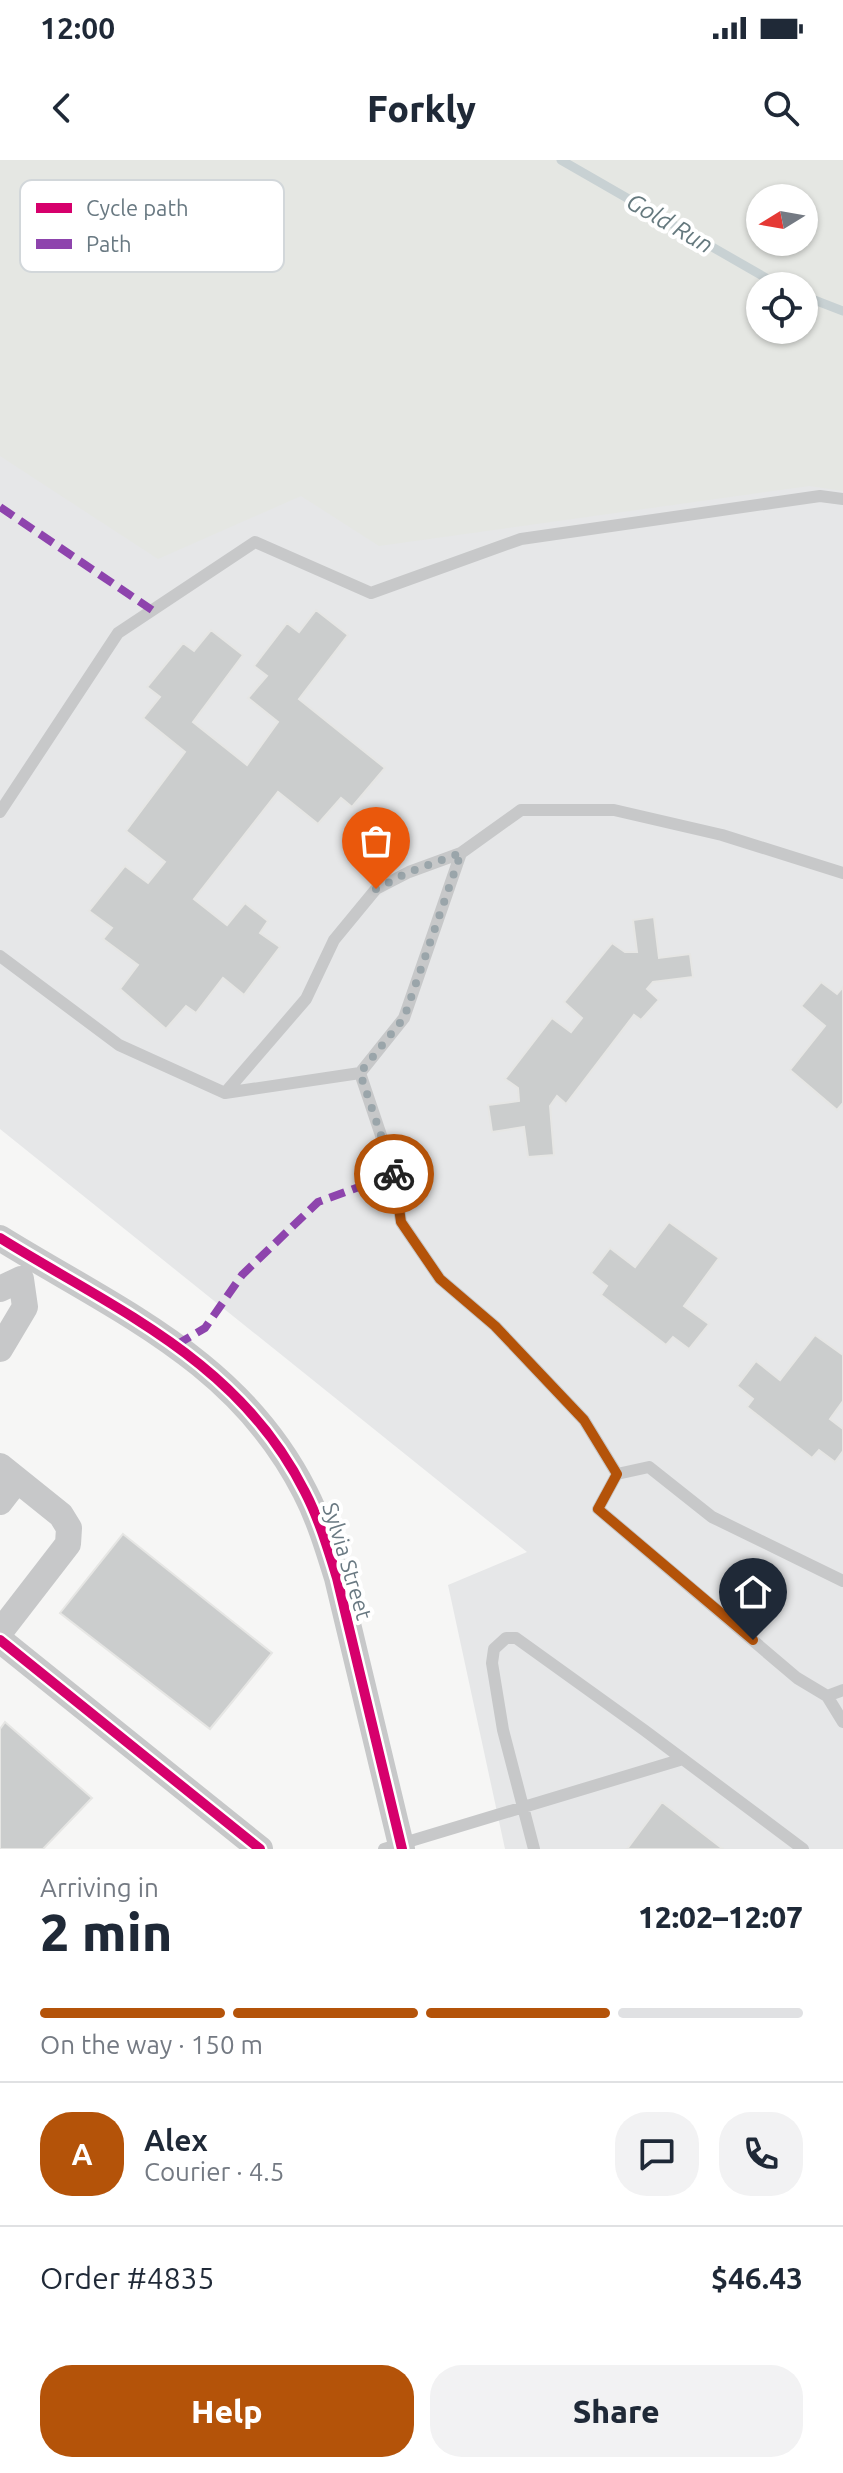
<!DOCTYPE html>
<meta charset="utf-8">
<style>
:root{--surface:#fff;--page:#f2f2f3;--text:#1f2937;--muted:#747a83;--line:#e0e1e3;--accent:#b45309}
body{margin:0;font-family:Ubuntu,sans-serif;background:var(--page);color:var(--text);height:100vh;display:flex;flex-direction:column;font-size:30px;white-space:nowrap}
*{box-sizing:border-box;margin:0}
p{font-size:26px;color:var(--muted)}
.icon{flex:none;width:44px;height:44px;fill:none;stroke:currentColor;stroke-width:2;stroke-linecap:round;stroke-linejoin:round}
.map{position:relative;height:1689px;overflow:hidden}
.side{display:flex;flex-direction:column;background:var(--surface);flex:1}
.side>*{flex:none}
.needle{width:52px;rotate:259deg}
.fabs{position:absolute;left:746px;top:24px;display:grid;gap:16px}
.fabs a{display:grid;place-items:center;width:72px;height:72px;border-radius:50%;background:var(--surface);box-shadow:0 2px 6px #0004;font-size:40px}
.pin{position:absolute;display:grid;place-items:center;width:68px;height:68px;color:#fff;margin:-82px -34px;border-radius:50% 50% 50% 0;rotate:-45deg;box-shadow:0 0 8px #0007}
.pin .icon{rotate:45deg}
.courier{position:absolute;display:grid;place-items:center;width:80px;height:80px;margin:-40px;border:6px solid #b45309;border-radius:50%;background:#fff;color:#222;box-shadow:0 2px 10px #0007}
.overview em{font-style:normal;font-weight:800}
.overview div{display:flex;flex-direction:column-reverse}
.overview{display:flex;align-items:center;justify-content:space-between;height:136px;padding:0 40px}
h1{font-size:52px;font-weight:800;line-height:60px}
.bar{display:grid;grid-template-columns:repeat(4,1fr);gap:12px 8px;align-content:center;height:96px;padding:0 40px}
.bar i{height:10px;border-radius:6px;background:var(--line)}
.bar .selected{background:var(--accent)}
.bar p{grid-column:span 4}
.line{display:flex;align-items:center;gap:20px;padding:0 40px;border-top:2px solid var(--line)}
.line div{flex:1}
.round{display:grid;place-items:center;flex:none;width:84px;height:84px;border-radius:32px;background:var(--page)}
.primary-button{display:flex;gap:16px;margin-top:auto;padding:16px 40px}
.primary-button a{flex:1;height:92px;border-radius:32px;background:var(--accent);color:#fff;font-size:32px;font-weight:800;line-height:92px;text-align:center}
.primary-button a+a{background:var(--page);color:var(--text)}
.status{display:flex;justify-content:space-between;align-items:center;height:56px;padding:0 40px;background:var(--surface);direction:ltr}
.status svg{height:22px;fill:currentColor}
header{display:flex;justify-content:space-between;align-items:center;height:104px;padding:0 40px;background:var(--surface);font-size:36px;font-weight:800}
.map>svg:first-child{display:block}
.built{fill:#e6e7e8;fill-rule:evenodd}
.green{fill:#e5e7e3;fill-rule:evenodd}
.lines{fill:none;stroke-linecap:round;stroke-linejoin:round}
.stream{stroke:#c8d1d3;stroke-width:9}
.building{fill:#cbcdcd;stroke:#e6e6e4;stroke-width:2}
.service{stroke:#c7c8c9;stroke-width:12}
.minor{stroke:#c7c8c9;stroke-width:26}
.quiet{stroke:#8e44ad;stroke-width:8;stroke-dasharray:16 8;stroke-linecap:butt}
.cycleway-casing{stroke:#fff;stroke-width:15}
.cycleway{stroke:#d6006c;stroke-width:10}
.done{stroke:#9aa5aa;stroke-width:8;stroke-dasharray:0 14.4}
.route{stroke:#b45309;stroke-width:10}
.labels{text-anchor:middle;dominant-baseline:central;stroke-width:8;stroke-linejoin:round;paint-order:stroke}
.street-label{font-size:22px;fill:#697982;stroke:#fff}
.water-label{font-size:24px;font-style:italic;fill:#65797e;stroke:#fff}
.key{fill:#fff;stroke:#d2d7da;stroke-width:2}
.key-label{font-size:22px;fill:#697982}
</style>
<div class="status"><b>12:00</b><svg viewBox="0 0 49 12"><path d="M0 12V9h3v3zM5 12V6h3v6zM10 12V3h3v9zM15 12V0h3v12zM26 1h20v11H26zM47 4h2v5h-2z"/></svg></div>
<header><svg class="icon" aria-label="back" viewBox="0 0 24 24"><path d="M15 5l-7 7 7 7"/></svg>Forkly<svg class="icon" aria-label="search" viewBox="0 0 24 24"><circle cx="10" cy="10" r="6"/><path d="M15 15l6 6"/></svg></header>
<div class="map">
<svg width="843" height="1689" viewBox="0 0 843 1689">
<rect width="100%" height="100%" fill="#f6f6f5"/>
<path class="built" d="M0 0H843V1689H505L448 1425 527 1392 0 969ZM760 38H804V82H760ZM760 126H804V170H760Z"/>
<path class="green" d="M0 0H843V331L809 326 379 386 301 336 158 399 0 296ZM760 38H804V82H760ZM760 126H804V170H760Z"/>
<g class="lines">
<path class="stream" d="M561 0 780 126
M804 136 843 151"/>
</g>
<path class="building" d="M316 450 348 475 299 539 385 608 352 647 341 638 318 664 278 632 194 739 227 765 245 743 268 761 260 773 280 787 244 835 223 818 196 853 186 846 166 869 120 829 138 805 103 779 112 768 89 751 125 706 148 723 165 702 126 671 185 592 143 558 160 537 147 527 183 483 194 491 211 470 243 495 193 562 247 605 278 562 248 538 267 516 254 506 287 463 299 472Z
M654 757 659 798 690 794 693 817 653 822 647 829 659 840 641 860 634 855 566 944 557 936 550 946 554 995 528 997 524 967 492 972 488 945 519 941 518 928 505 919 552 858 571 872 582 858 564 842 612 783 625 792H637L633 760Z
M821 822 837 834 843 827V943L837 950 790 910 825 866 801 846Z
M669 1062 719 1098 684 1146 709 1164 689 1189 673 1177 666 1185 601 1135 607 1126 591 1113 610 1088 635 1107Z
M815 1175 843 1195V1241L830 1259 843 1269V1291L835 1302 819 1290 812 1298 747 1247 753 1239 737 1226 756 1201 780 1220Z
M123 1374 272 1493 210 1569 60 1453Z
M5 1562 92 1638 43 1689H0V1569Z
M662 1642 723 1689H627Z"/>
<g class="lines">
<path class="service" d="M0 652 118 473 255 382 371 433 521 379 820 336 843 339
M0 796 119 885 225 933 360 913 404 858 461 693 521 650H614L722 675 843 713
M360 913 394 1014 401 1062 440 1119 495 1166 584 1260 617 1314 598 1349 797 1518 827 1536 843 1530
M225 933 306 839 334 780 376 729 409 712 461 693
M617 1314 649 1307 712 1357 843 1421
M827 1536 843 1562
M384 1689 683 1599
M534 1689 503 1570 492 1503 494 1489 506 1478H516L644 1570 803 1689"/>
<path class="minor" d="M0 1078C118 1151 239 1201 305 1332 319 1359 328 1389 337 1418L402 1689
M0 1129 21 1119 25 1147 0 1189
M0 1306 61 1355 69 1368 68 1384 0 1472
M0 1342 17 1320
M0 1480 260 1689"/>
<path class="quiet" d="M0 347 152 450
M176 1185 205 1168 242 1115 318 1042 394 1014"/>
<g class="cycleway-casing">
<path id="cycleway" d="M0 1078C118 1151 239 1201 305 1332 319 1359 328 1389 337 1418L402 1689
M0 1480 260 1689"/>
</g>
<use href="#cycleway" class="cycleway"/>
</g>
<g class="lines">
<path class="done" d="M376 729 409 712 461 693 404 858 360 913 394 1014"/>
<path class="route" d="M394 1014 401 1062 440 1119 495 1166 584 1260 617 1314 598 1349 753 1480"/>
</g>
<g class="labels">
<g class="street-label">
<text transform="translate(348 1401) rotate(73)">Sylvia Street</text>
</g>
<g class="water-label">
<text transform="translate(670 63) rotate(30)">Gold Run</text>
</g>
</g>
<rect x="20" y="20" width="264" height="92" rx="12" class="key"/>
<rect x="36" y="43" width="36" height="10" fill="#d6006c"/>
<rect x="36" y="79" width="36" height="10" fill="#8e44ad"/>
<g class="key-label">
<text x="86" y="56">Cycle path</text>
<text x="86" y="92">Path</text>
</g>
</svg>
<div class="fabs">
<a><svg class="needle" viewBox="-14 -14 28 28"><path d="M0-13l5 13h-10z" fill="#e53935"/><path d="M0 13l5-13h-10z" fill="#747a83"/></svg></a>
<a><svg class="icon" aria-label="locate" viewBox="0 0 24 24"><circle cx="12" cy="12" r="6"/><path d="M12 2v4M12 18v4M2 12h4M18 12h4"/></svg></a>
</div>
<div class="pin" style="left:376px;top:729px;background:#ea580c"><svg class="icon" aria-label="bag" viewBox="0 0 24 24"><path d="M5 8h14l-1 12H6zM9 8a3 3 0 0 1 6 0"/></svg></div>
<div class="pin" style="left:753px;top:1480px;background:#1f2937"><svg class="icon" aria-label="home" viewBox="0 0 24 24"><path d="M3 11l9-7 9 7M6 9v11h12V9"/></svg></div>
<div class="courier" style="left:394px;top:1014px"><svg class="icon" aria-label="bike" viewBox="0 0 24 24"><circle cx="6" cy="16" r="4"/><circle cx="18" cy="16" r="4"/><path d="M6 16l4-8h5l3 8M10 8l3 8H6M13 5h3"/></svg></div>
</div>
<section class="side">
<div class="overview"><div><h1>2 min</h1><p>Arriving in</p></div><em>12:02–12:07</em></div>
<div class="bar"><i class="selected"></i><i class="selected"></i><i class="selected"></i><i></i><p>On the way · 150 m</p></div>
<div class="line" style="height:144px"><b class="round" style="background:var(--accent);color:#fff">A</b><div><b>Alex</b><p>Courier · 4.5</p></div><a class="round"><svg class="icon" aria-label="chat" viewBox="0 0 24 24"><path d="M4 5h16v11H9l-5 4z"/></svg></a><a class="round"><svg class="icon" aria-label="phone" viewBox="0 0 24 24"><path d="M5 4h4l2 5-3 2q2 4 5 5l2-3 5 2v4C11 20 4 13 5 4z"/></svg></a></div>
<div class="line" style="height:104px"><div>Order #4835</div><b>$46.43</b></div>
<div class="primary-button"><a>Help</a><a>Share</a></div>
</section>
